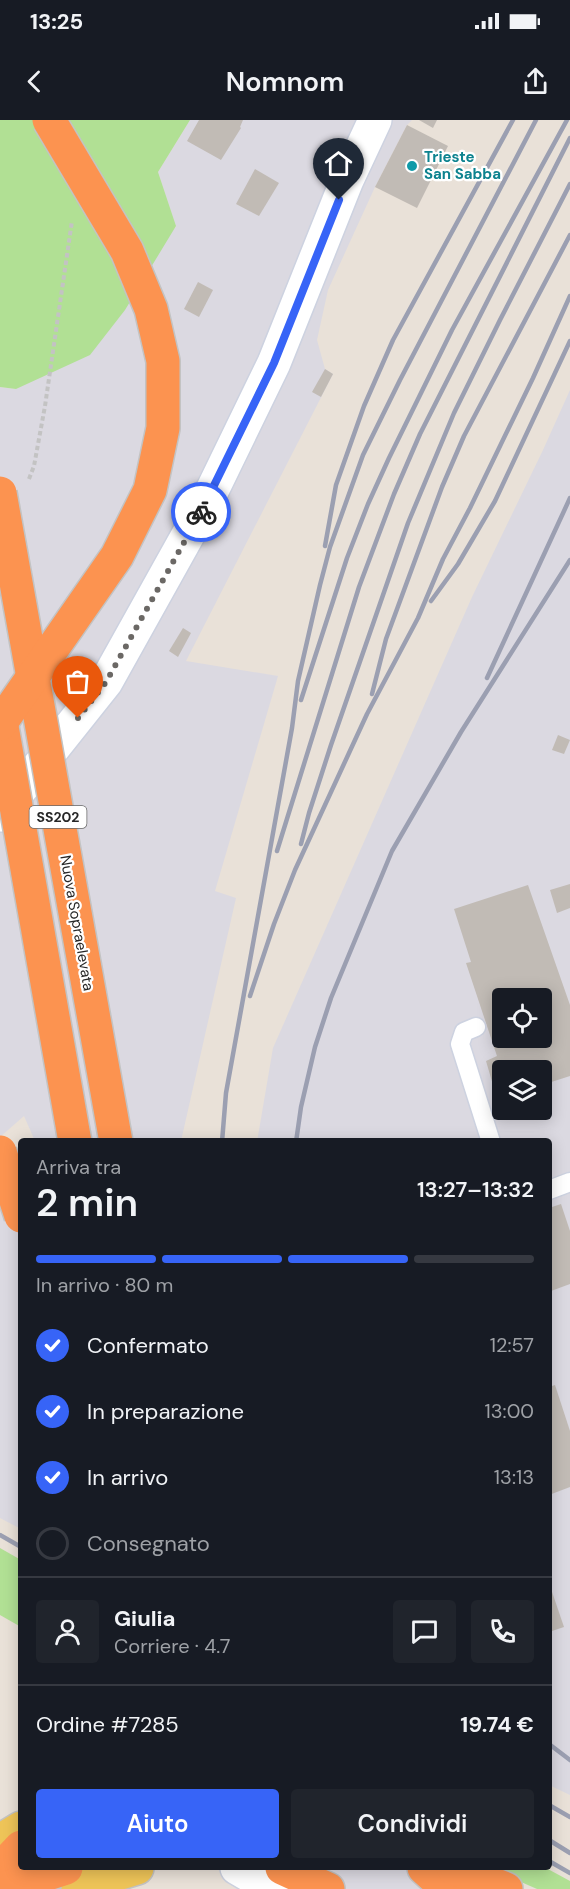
<!DOCTYPE html>
<html lang="it">
<head>
<meta charset="utf-8">
<style>
  body { margin:0; font-family:"DM Sans",sans-serif; background:#20242c; color:#f1f3f6; height:100vh; display:flex; flex-direction:column; font-size:22px; white-space:nowrap }
  * { box-sizing:border-box; margin:0 }
  p { font-size:20px; color:#9ea1a6 }
  .icon { flex:none; width:33px; height:33px; fill:none; stroke:currentColor; stroke-width:2; stroke-linecap:round; stroke-linejoin:round }
  .map { position:relative; flex:1; overflow:hidden }
  .sheet { position:absolute; left:18px; top:1018px; width:534px; height:732px; display:flex; flex-direction:column; background:#171b24; border-radius:6px; box-shadow:0 3px 15px #0003 }
  .sheet>* { flex:none }
  .tools { position:absolute; left:492px; top:868px; display:grid; gap:12px }
  .tools a { display:grid; place-items:center; width:60px; height:60px; border-radius:6px; background:#171b24; box-shadow:0 3px 15px #0003; font-size:30px }
  .pin { position:absolute; display:grid; place-items:center; width:51px; height:51px; color:#fff; margin:-62px -26px; border-radius:50% 50% 50% 0; rotate:-45deg; box-shadow:0 0 6px #0007 }
  .pin .icon { rotate:45deg }
  .courier { position:absolute; display:grid; place-items:center; width:60px; height:60px; margin:-30px; border:4px solid #3764f7; border-radius:50%; background:#fff; color:#222; box-shadow:0 2px 8px #0007 }
  .head em { font-style:normal; font-weight:600 }
  .head div { display:flex; flex-direction:column-reverse }
  .head { display:flex; align-items:center; justify-content:space-between; height:102px; padding:0 18px }
  h1 { font-size:39px; font-weight:600; line-height:45px }
  .bar { display:grid; grid-template-columns:repeat(4,1fr); gap:9px 6px; align-content:center; height:72px; padding:0 18px }
  .bar i { height:8px; border-radius:4px; background:#363941 }
  .bar .selected { background:#3764f7 }
  .bar p { grid-column:span 4 }
  .line { display:flex; align-items:center; gap:15px; padding:0 18px; border-top:2px solid #363941 }
  .line div { flex:1 }
  .round { display:grid; place-items:center; flex:none; width:63px; height:63px; border-radius:6px; background:#20242c }
  ol { padding:0 18px; list-style:none }
  li { display:flex; align-items:center; gap:18px; height:66px }
  li p { margin-inline-start:auto }
  li .icon { padding:6px; border-radius:50%; background:#3764f7; color:#fff; stroke-width:4 }
  li:last-child { color:#9ea1a6 }
  li i { width:33px; height:33px; border:3px solid #363941; border-radius:50% }
  .cta { display:flex; gap:12px; margin-top:auto; padding:12px 18px }
  .cta a { flex:1; height:69px; border-radius:6px; background:#3764f7; color:#fff; font-size:24px; font-weight:600; line-height:69px; text-align:center }
  .cta a+a { background:#20242c; color:#f1f3f6 }
  .status { display:flex; justify-content:space-between; align-items:center; height:42px; padding:0 30px; background:#171b24; direction:ltr }
  .status svg { height:16px; fill:currentColor }
  header { display:flex; justify-content:space-between; align-items:center; height:78px; padding:0 18px; background:#171b24; font-size:27px; font-weight:600 }
  .map>svg:first-child { display:block }
</style>
</head>
<body>
<div class="status"><b>13:25</b><svg viewBox="0 0 49 12"><path d="M0 12V9h3v3zM5 12V6h3v6zM10 12V3h3v9zM15 12V0h3v12zM26 1h20v11H26zM47 4h2v5h-2z"/></svg></div>
<header><svg class="icon" aria-label="back" viewBox="0 0 24 24"><path d="M15 5l-7 7 7 7"/></svg>Nomnom<svg class="icon" aria-label="share" viewBox="0 0 24 24"><path d="M12 15V3M7 8l5-5 5 5M5 13v7h14v-7"/></svg></header>
<div class="map">
<svg width="570" height="1769" viewBox="0 0 570 1769">
  <rect width="100%" height="100%" fill="#e9e1d8"/>
  <g fill="#dbd9e1" fill-rule="evenodd">
    <path d="M190,0h222l-5,5 -32,62 -47,103 -11,50 8,29 8,5 -147,287 92,15 -63,215 21,7 -55,243h-146l-11,-25 -24,21v-750l16,2 160,-162 -18,-55z"/>
    <path d="M570,270v1405l-21,-10v-643h-292l16,-94 199,-451 71,-147zM502,879h40v39h-40zM502,951h40v39h-40z"/>
    <path d="M21,1040v369l-21,-11v-342z"/>
    <path d="M280,1748h134l52,21h-169z"/>
  </g>
  <g fill="#b1e094">
    <path d="M0,0h190l-32,52 18,54 -51,84 -35,45 -74,34 -16,-2z"/>
    <path d="M0,1428l21,12v67l-21,-12z"/>
    <path d="M489,1748h57l24,13v8h-33z"/>
  </g>
  <g fill="#c1bbb5" fill-rule="evenodd">
    <path d="M199,0h44l-3,7 1,1 -20,32 -34,-19z"/>
    <path d="M419,0h18l-4,8z"/>
    <path d="M407,5l41,21 -31,62 -42,-21z"/>
    <path d="M255,49l24,14 -20,33 -23,-12z"/>
    <path d="M198,162l15,8 -14,27 -15,-8z"/>
    <path d="M325,249l8,5 -12,23 -9,-5z"/>
    <path d="M183,508l8,5 -13,24 -9,-6z"/>
    <path d="M558,615l12,5 -6,14 -12,-4z"/>
    <path d="M570,764v24l-13,5 -7,-23z"/>
    <path d="M528,765l42,120v71l-28,9v-14h-40v11l-9,3 -7,-24 11,-5 -31,-93 5,-1 -17,-53zM502,879h40v39h-40z"/>
    <path d="M561,1084l9,27v53l-19,7 -2,-6v-77z"/>
    <path d="M555,1265l15,46v56l-21,8v-108z"/>
    <path d="M549,1463l15,44 -15,5z"/>
  </g>
  <g fill="none" stroke-linecap="round" stroke-linejoin="round">
    <g stroke="#cdd2e0" stroke-width="21">
      <g id="lane">
        <path d="M476,907l-12,5 -4,12 31,98"/>
        <path d="M549,1070l21,-8"/>
      </g>
    </g>
    <g stroke="#cdd2e0" stroke-width="36">
      <g id="street">
        <path d="M0,695l106,-133 102,-183 66,-136 73,-183 28,-60"/>
        <path d="M237,1748l36,21"/>
      </g>
    </g>
    <g stroke="#c3c3c3" stroke-width="36">
      <g id="primary">
        <path d="M0,1721l21,-13"/>
        <path d="M78,1769l23,-10 36,-11"/>
      </g>
    </g>
    <g stroke="#c3c3c3" stroke-width="36">
      <g id="highway">
        <path d="M282,1748l46,21"/>
        <path d="M424,1748l23,21"/>
        <path d="M453,1748l53,21"/>
        <path d="M0,1749l21,-22"/>
        <path d="M2,1769l64,-21"/>
      </g>
    </g>
    <path stroke="#c3c3c3" stroke-width="4" stroke-dasharray="4.5 3" stroke-linecap="butt" d="M29,359l5,-13 11,-60 27,-185"/>
    <use href="#lane" stroke="#fff" stroke-width="18"/>
    <use href="#street" stroke="#fff" stroke-width="33"/>
    <use href="#primary" stroke="#eec458" stroke-width="33"/>
    <use href="#highway" stroke="#fc9350" stroke-width="33"/>
    <g stroke="#9b9fb1" stroke-width="4.5">
      <path d="M325,426l11,-61 28,-79 29,-66 120,-220"/>
      <path d="M431,481l27,-37 37,-63 75,-160"/>
      <path d="M487,558l83,-180"/>
      <path d="M372,574l14,-55 56,-152 22,-51 106,-201"/>
      <path d="M301,580l46,-142 21,-54 21,-46 63,-128 115,-210"/>
      <path d="M301,724l8,-31 22,-68 77,-222 46,-110 46,-93 70,-136"/>
      <path d="M277,731l82,-264 35,-93 26,-60 150,-296"/>
      <path d="M250,876l24,-72 21,-54 72,-156 51,-96 25,-59 27,-51 63,-130 37,-82"/>
      <path d="M222,1022l4,-49 66,-365 6,-47 22,-96 10,-38 33,-92 37,-75 136,-260"/>
      <path d="M296,1022l5,-35 14,-60 16,-49 61,-147 69,-119 109,-172"/>
      <path d="M0,1415l21,12"/>
      <path d="M549,1624l21,16"/>
      <path d="M549,1685l21,12"/>
      <path d="M549,1720l21,13"/>
      <path d="M549,1741l21,12"/>
    </g>
    <g stroke="#c3c3c3" stroke-width="36" stroke-linecap="butt">
      <g id="highway-bridge">
        <path d="M0,373l116,649"/>
        <path d="M0,595l75,427"/>
        <path d="M0,604l117,-168 33,-66 13,-62v-67l-12,-52 -24,-58 -78,-131"/>
        <path d="M0,1032l21,64"/>
      </g>
    </g>
    <use href="#highway-bridge" stroke="#fc9350" stroke-width="33"/>
  </g>
  <g fill="none" stroke-linecap="round" stroke-linejoin="round">
    <path stroke="#6b6865" stroke-width="6" stroke-dasharray="0 10.8" d="M78,598l28,-36 95,-170"/>
    <path stroke="#3764f7" stroke-width="8" d="M201,392l73,-149 65,-163"/>
  </g>
  <circle fill="#0f9aa8" stroke="#fff" stroke-width="2" cx="412" cy="46" r="6"/>
  <g text-anchor="middle" dominant-baseline="central" stroke-width="4.5" stroke-linejoin="round" paint-order="stroke">
    <rect fill="#fff" stroke="#686868" stroke-width="1.5" x="29.5" y="686" width="57" height="22" rx="4.5"/>
    <g font-size="14" font-weight="bold" fill="#272727">
      <text x="58" y="697">SS202</text>
    </g>
    <g font-size="15" font-weight="bold" fill="#0d838f" stroke="#fff" text-anchor="start">
      <text x="424" y="37">Trieste<tspan x="424" dy="17">San Sabba</tspan></text>
    </g>
    <g font-size="15" fill="#272727" stroke="#fff">
      <text transform="translate(77 803) rotate(80)">Nuova Sopraelevata</text>
    </g>
  </g>
</svg>
<div class="tools">
<a><svg class="icon" aria-label="locate" viewBox="0 0 24 24"><circle cx="12" cy="12" r="6"/><path d="M12 2v4M12 18v4M2 12h4M18 12h4"/></svg></a>
<a><svg class="icon" aria-label="layers" viewBox="0 0 24 24"><path d="M12 4l9 5-9 5-9-5zM3 14l9 5 9-5"/></svg></a>
</div>
<div class="pin" style="left:78px;top:598px;background:#ea580c"><svg class="icon" aria-label="bag" viewBox="0 0 24 24"><path d="M5 8h14l-1 12H6zM9 8a3 3 0 0 1 6 0"/></svg></div>
<div class="pin" style="left:339px;top:80px;background:#1f2937"><svg class="icon" aria-label="home" viewBox="0 0 24 24"><path d="M3 11l9-7 9 7M6 9v11h12V9"/></svg></div>
<div class="courier" style="left:201px;top:392px"><svg class="icon" aria-label="bike" viewBox="0 0 24 24"><circle cx="6" cy="16" r="4"/><circle cx="18" cy="16" r="4"/><path d="M6 16l4-8h5l3 8M10 8l3 8H6M13 5h3"/></svg></div>
<section class="sheet">
<div class="head"><div><h1>2 min</h1><p>Arriva tra</p></div><em>13:27–13:32</em></div>
<div class="bar"><i class="selected"></i><i class="selected"></i><i class="selected"></i><i></i><p>In arrivo · 80 m</p></div>
<ol>
<li><svg class="icon" aria-label="check" viewBox="0 0 24 24"><path d="M5 12l5 5 9-10"/></svg>Confermato<p>12:57</p></li>
<li><svg class="icon" aria-label="check" viewBox="0 0 24 24"><path d="M5 12l5 5 9-10"/></svg>In preparazione<p>13:00</p></li>
<li><svg class="icon" aria-label="check" viewBox="0 0 24 24"><path d="M5 12l5 5 9-10"/></svg>In arrivo<p>13:13</p></li>
<li><i></i>Consegnato</li>
</ol>
<div class="line" style="height:108px"><a class="round"><svg class="icon" aria-label="person" viewBox="0 0 24 24"><circle cx="12" cy="8" r="4"/><path d="M4 21q1-7 8-7t8 7"/></svg></a><div><b>Giulia</b><p>Corriere · 4.7</p></div><a class="round"><svg class="icon" aria-label="chat" viewBox="0 0 24 24"><path d="M4 5h16v11H9l-5 4z"/></svg></a><a class="round"><svg class="icon" aria-label="phone" viewBox="0 0 24 24"><path d="M5 4h4l2 5-3 2q2 4 5 5l2-3 5 2v4C11 20 4 13 5 4z"/></svg></a></div>
<div class="line" style="height:78px"><div>Ordine #7285</div><b>19.74 €</b></div>
<div class="cta"><a>Aiuto</a><a>Condividi</a></div>
</section>
</div>
</body>
</html>
